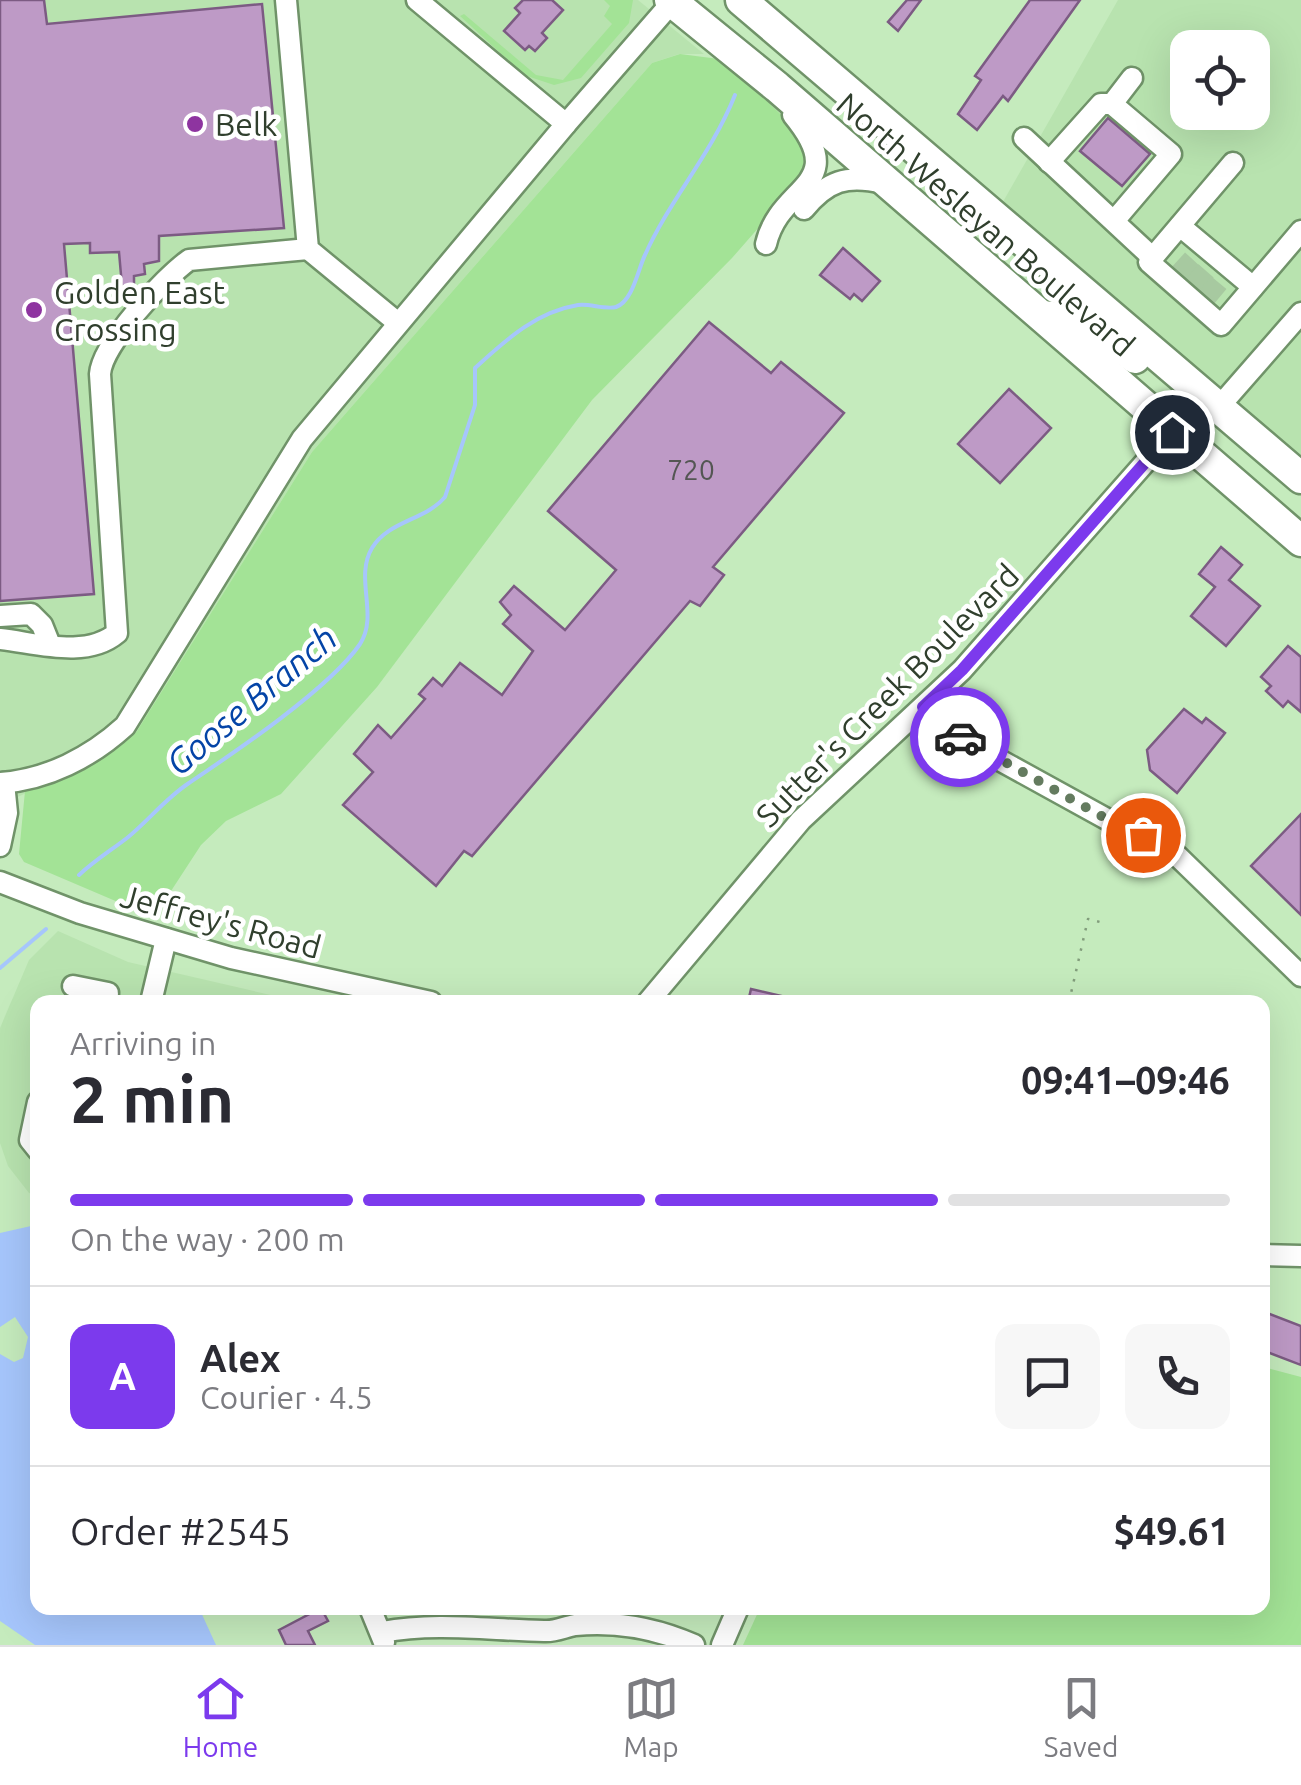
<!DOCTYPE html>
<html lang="en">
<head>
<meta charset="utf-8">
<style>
  body { margin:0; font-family:Ubuntu,sans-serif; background:#f7f7f7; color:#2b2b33; height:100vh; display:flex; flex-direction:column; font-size:38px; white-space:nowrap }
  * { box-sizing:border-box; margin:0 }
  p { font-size:32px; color:#7c7c81 }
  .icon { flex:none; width:55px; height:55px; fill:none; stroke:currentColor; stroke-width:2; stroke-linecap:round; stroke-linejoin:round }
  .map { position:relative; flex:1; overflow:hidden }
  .side { position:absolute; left:30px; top:995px; width:1240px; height:620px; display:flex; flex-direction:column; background:#fff; border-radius:20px; box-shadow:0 10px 40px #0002 }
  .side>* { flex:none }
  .buttons { position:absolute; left:1170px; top:30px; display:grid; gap:20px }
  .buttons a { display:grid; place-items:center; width:100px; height:100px; border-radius:20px; background:#fff; box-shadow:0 10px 40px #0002; font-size:50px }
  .pin { position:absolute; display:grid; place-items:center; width:85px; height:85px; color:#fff; margin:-42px; border:5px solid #fff; border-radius:50%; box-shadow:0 2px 10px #0007 }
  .courier { position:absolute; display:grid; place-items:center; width:100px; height:100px; margin:-50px; border:8px solid #7c3aed; border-radius:50%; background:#fff; color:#222; box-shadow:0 2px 12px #0007 }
  .overview em { font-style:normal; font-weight:700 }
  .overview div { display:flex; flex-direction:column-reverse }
  .overview { display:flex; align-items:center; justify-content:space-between; height:170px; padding:0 40px }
  h1 { font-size:65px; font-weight:700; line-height:75px }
  .bar { display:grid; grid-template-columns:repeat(4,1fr); gap:15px 10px; align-content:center; height:120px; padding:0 40px }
  .bar i { height:12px; border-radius:8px; background:#e1e1e2 }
  .bar .selected { background:#7c3aed }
  .bar p { grid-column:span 4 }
  .line { display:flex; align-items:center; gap:25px; padding:0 40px; border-top:2px solid #e1e1e2 }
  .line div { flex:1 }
  .round { display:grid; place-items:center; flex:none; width:105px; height:105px; border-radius:20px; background:#f7f7f7 }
  .tab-bar { display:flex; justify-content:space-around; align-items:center; height:140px; border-top:2px solid #e1e1e2; background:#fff; font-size:28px; color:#7c7c81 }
  .tab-bar a { display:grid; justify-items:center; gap:5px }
  .tab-bar .selected { color:#7c3aed }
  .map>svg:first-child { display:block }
</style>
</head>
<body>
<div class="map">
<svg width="1301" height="1645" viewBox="0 0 1301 1645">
  <rect width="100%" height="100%" fill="#c5ebbd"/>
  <g fill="#b8e3af" fill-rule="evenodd">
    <path d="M0,0h638l66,54h-25l-27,9 -340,389 -175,279 -38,29 -99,45z"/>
    <path d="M1118,0h183v477l-305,-263zM1188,48h64v64h-64z"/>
    <path d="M58,931l70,31 173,40h-263l-1,193 -8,-2 -21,-27 -8,-23v-115l29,-68z"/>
  </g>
  <g fill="#a3e396">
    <path d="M604,0h29l-4,23 -48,55 -27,7 -30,-10 -64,-59 4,-2 72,61 27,5 49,-56 -8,-8 6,-10z"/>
    <path d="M680,54l39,5 18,13 59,57 13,41 -77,88 -140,142 -215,287 -96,107 -55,27 -25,24 -43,66 -12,3 -122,-52 -5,-8 6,-63 74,-31 38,-29 175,-279 340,-389z"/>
    <path d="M1263,1367l38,10v268h-558l17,-37h502z"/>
  </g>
  <path fill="#a6c6fc" d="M31,1226l7,2v380h161l17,37h-181l-35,-24v-267l14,8 9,-4 5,-21 -13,-20 -15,10v-94z"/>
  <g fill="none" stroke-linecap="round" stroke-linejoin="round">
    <g stroke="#a6c6fc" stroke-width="4">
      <path d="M79,875c15,-14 31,-24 48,-37 21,-17 39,-40 62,-55 46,-31 141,-95 171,-139 19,-29 -6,-66 12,-96 16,-27 54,-28 73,-51l30,-92v-37c30,-27 60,-56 103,-63 11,-2 27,5 38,2 17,-6 22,-38 29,-52 25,-56 66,-100 90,-160"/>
      <path d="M0,968l46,-39"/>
    </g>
  </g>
  <g fill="#be9ac6" stroke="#7c5b83" stroke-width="2.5">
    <path d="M0,0h44l3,24 215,-20 22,224 -125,8v25l-15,3 1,10 -11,2v8l-12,2 -3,-34 -29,1v-10l-26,1 30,350 -94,7z"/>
    <path d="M523,0h29l11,10 -21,23 5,5 -12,13 -6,-5 -4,4 -21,-19 16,-18 -5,-5z"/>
    <path d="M907,0h14l-23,31 -10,-9z"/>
    <path d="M1030,0h50l-72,101 -5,-5 -26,34 -19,-16 23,-34 -6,-4z"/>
    <path d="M1108,118l42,36 -28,32 -42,-35z"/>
    <path d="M843,248l37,33 -18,20 -8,-7 -4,5 -30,-24z"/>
    <path d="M709,322l62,51 10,-11 63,51 -131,154 11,8 -24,31 -10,-5 -218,255 -8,-5 -28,35 -93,-81 30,-33 -19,-18 24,-29 13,13 34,-39 -6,-5 14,-16 9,8 18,-23 42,32 31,-44 -30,-27 8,-9 -11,-13 14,-16 51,44 51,-60 -68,-59z"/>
    <path d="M1009,389l42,39 -51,55 -42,-39z"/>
    <path d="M1221,547l21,18 -13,15 31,26 -34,40 -35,-30 24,-29 -16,-13z"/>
    <path d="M1288,646l13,11v55l-13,-11 -5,6 -17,-16 5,-5 -10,-9z"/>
    <path d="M1184,709l18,14 4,-5 19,15 -48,60 -27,-23 -3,-20z"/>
    <path d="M1301,814v101l-50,-49z"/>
    <path d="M751,989l39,9v4h-42z"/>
    <path d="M1262,1311l39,15v39l-39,-15z"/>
    <path d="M321,1608l7,13 -20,10 7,14h-29l-7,-15z"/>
  </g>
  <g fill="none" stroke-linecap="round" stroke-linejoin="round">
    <g stroke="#a7c9a0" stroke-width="20" stroke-dasharray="20 10" stroke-linecap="butt">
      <path d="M1179,274l20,-22"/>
      <path d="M1193,286l19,-22"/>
      <path d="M1206,298l19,-23"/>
    </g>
    <g stroke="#709369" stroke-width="25">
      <g id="minor">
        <path d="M286,0l22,249 90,74"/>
        <path d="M1112,104l20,-26"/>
        <path d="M566,124l108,-124"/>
        <path d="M1024,138l129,120"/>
        <path d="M1049,162l52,-58h11l59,50 -57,67"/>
        <path d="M1233,163l-84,99 72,63 80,-94"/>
        <path d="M804,209c23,-28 43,-35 79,-26"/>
        <path d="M1180,226l73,61"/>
        <path d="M766,244c14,-61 86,-57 27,-129"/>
        <path d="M1218,408l83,-95"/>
        <path d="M0,616l31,-2 11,11 8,20"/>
        <path d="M0,639c37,4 86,20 117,-6l-17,-259c2,-30 64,-96 89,-114l119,-11"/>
        <path d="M923,707l42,34 158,87 40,14 138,134"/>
        <path d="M0,783c47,-3 91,-26 125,-57l177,-287 264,-315 -149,-124"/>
        <path d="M0,846l7,-33 -3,-30"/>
        <path d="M0,882l80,31 151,45 200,44"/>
        <path d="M73,986l35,7 -1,9"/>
        <path d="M151,1002l15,-63"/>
        <path d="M648,1002l153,-182 161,-150 210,-238"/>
        <path d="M38,1102l-8,38 8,10"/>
        <path d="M1262,1255l39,1"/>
        <path d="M370,1608l14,34"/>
        <path d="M382,1632c55,-10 106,-2 162,-1 11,1 20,-4 31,-6 42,-4 81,3 119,20"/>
        <path d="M722,1645l16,-37"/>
      </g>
    </g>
    <g stroke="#709369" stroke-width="35">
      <g id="highway">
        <path d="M670,0l107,87 524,454"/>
        <path d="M741,0l560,478"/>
        <path d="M1042,316c38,2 64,19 93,42"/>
      </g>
    </g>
    <path stroke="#829d7c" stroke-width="2.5" stroke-dasharray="2.5 8" stroke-linecap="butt" d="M1069,1002l19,-83 12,3"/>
    <use href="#minor" stroke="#fff" stroke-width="20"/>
    <use href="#highway" stroke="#fff" stroke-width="30"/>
  </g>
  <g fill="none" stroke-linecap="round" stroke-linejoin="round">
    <path stroke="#647b5f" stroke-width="10" stroke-dasharray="0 18" d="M960,737l163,91 20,7"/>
    <path stroke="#7c3aed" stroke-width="12" d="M960,737l-37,-30 39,-37 210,-238"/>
  </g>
  <g fill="#8e34a0" stroke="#fff" stroke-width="4">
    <circle cx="195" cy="124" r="10"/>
    <circle cx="34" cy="310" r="10"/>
  </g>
  <g text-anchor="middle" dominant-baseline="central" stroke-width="9" stroke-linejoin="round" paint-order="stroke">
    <g font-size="28" fill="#545653">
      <text x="691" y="469">720</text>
    </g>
    <g font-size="32" fill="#303f2d" stroke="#fff" text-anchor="start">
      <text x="215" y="124">Belk</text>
      <text x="54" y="292">Golden East<tspan x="54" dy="37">Crossing</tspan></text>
    </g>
    <g font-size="32" fill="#303f2d" stroke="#fff">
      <text transform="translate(986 224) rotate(41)">North Wesleyan Boulevard</text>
      <text transform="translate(887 695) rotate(-45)">Sutter's Creek Boulevard</text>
      <text transform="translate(221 921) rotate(15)">Jeffrey's Road</text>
    </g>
    <g font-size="35" font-style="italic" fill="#0444a7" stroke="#fff">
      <text transform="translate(251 700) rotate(-40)">Goose Branch</text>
    </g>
  </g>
</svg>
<div class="buttons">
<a><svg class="icon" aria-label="locate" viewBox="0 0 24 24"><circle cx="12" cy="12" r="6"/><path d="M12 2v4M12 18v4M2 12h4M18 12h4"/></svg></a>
</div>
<div class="pin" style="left:1143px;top:835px;background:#ea580c"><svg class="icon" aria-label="bag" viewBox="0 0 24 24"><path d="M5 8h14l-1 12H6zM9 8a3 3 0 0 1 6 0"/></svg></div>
<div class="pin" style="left:1172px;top:432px;background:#1f2937"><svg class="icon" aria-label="home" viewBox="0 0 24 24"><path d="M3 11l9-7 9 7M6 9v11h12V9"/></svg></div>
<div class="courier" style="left:960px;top:737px"><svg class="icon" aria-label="car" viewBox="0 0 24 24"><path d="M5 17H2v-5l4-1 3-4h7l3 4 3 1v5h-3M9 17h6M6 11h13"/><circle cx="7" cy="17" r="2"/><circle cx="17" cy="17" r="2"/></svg></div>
<section class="side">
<div class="overview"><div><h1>2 min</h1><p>Arriving in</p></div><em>09:41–09:46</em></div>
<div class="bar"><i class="selected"></i><i class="selected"></i><i class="selected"></i><i></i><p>On the way · 200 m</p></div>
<div class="line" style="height:180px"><b class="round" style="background:#7c3aed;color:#fff">A</b><div><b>Alex</b><p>Courier · 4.5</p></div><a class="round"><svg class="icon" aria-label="chat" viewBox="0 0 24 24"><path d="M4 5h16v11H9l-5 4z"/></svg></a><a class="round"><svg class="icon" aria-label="phone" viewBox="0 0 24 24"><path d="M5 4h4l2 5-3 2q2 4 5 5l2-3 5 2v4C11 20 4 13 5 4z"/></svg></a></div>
<div class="line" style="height:130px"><div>Order #2545</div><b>$49.61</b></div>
</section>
</div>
<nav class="tab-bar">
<a class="selected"><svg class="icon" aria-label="home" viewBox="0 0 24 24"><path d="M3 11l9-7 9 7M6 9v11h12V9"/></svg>Home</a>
<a><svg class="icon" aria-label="map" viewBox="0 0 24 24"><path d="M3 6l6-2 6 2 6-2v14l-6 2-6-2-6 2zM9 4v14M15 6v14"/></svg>Map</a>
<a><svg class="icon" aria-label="saved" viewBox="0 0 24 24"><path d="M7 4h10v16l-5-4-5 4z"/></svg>Saved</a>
</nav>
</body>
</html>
